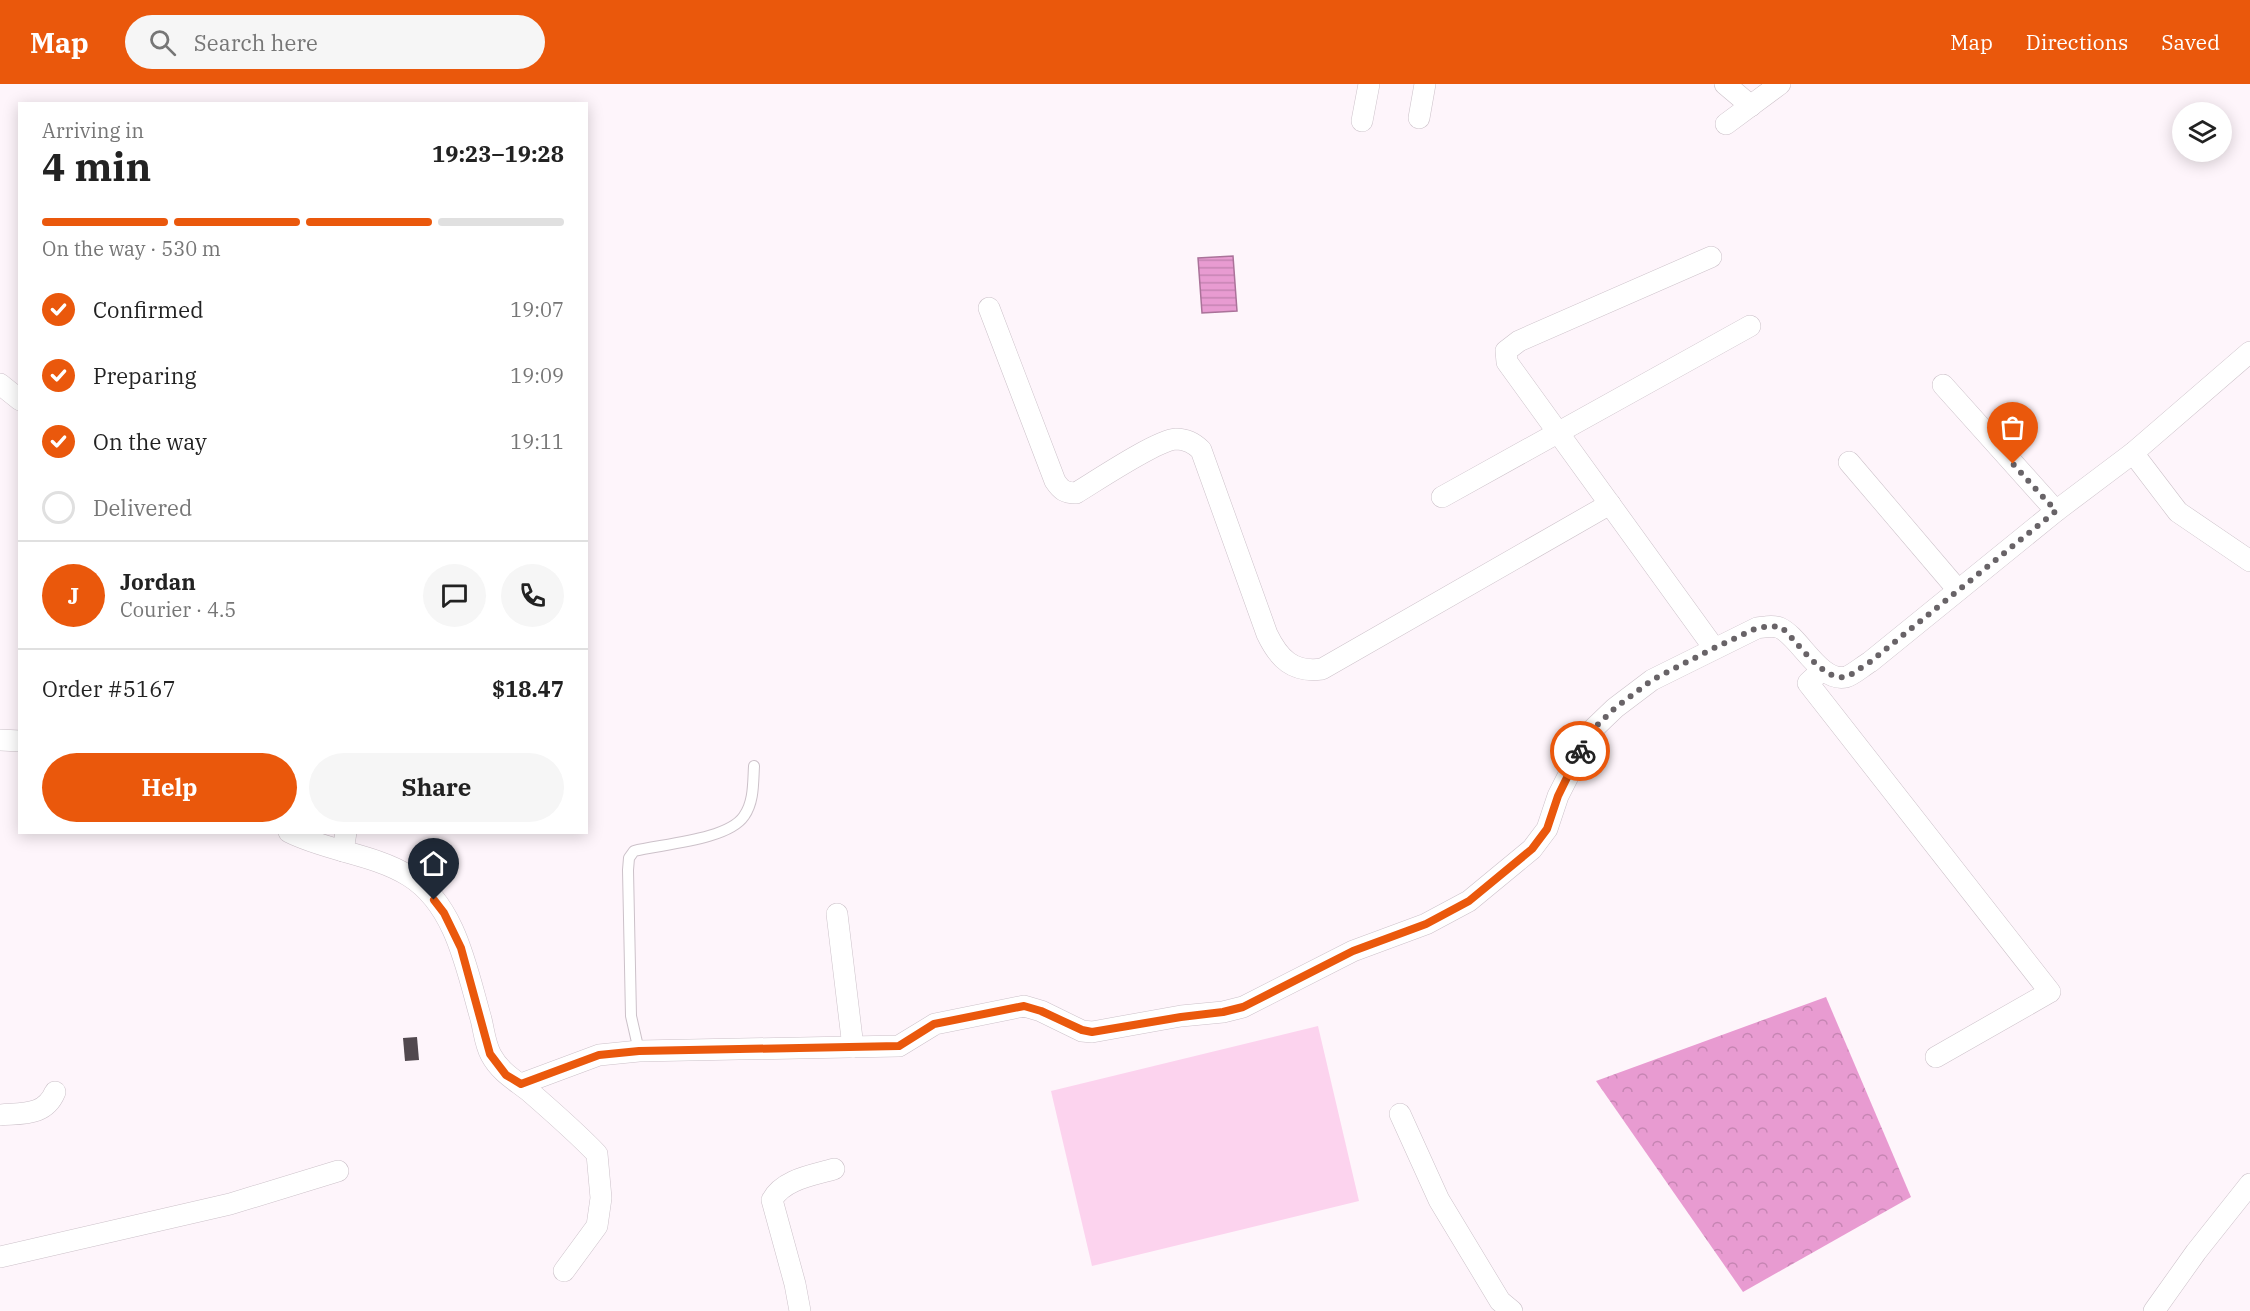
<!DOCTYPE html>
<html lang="en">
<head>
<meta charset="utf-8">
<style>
  body { margin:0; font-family:"IBM Plex Serif",serif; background:#f6f6f6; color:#222; height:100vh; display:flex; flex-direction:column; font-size:22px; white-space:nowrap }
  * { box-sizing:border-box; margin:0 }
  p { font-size:20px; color:#767676 }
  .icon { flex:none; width:33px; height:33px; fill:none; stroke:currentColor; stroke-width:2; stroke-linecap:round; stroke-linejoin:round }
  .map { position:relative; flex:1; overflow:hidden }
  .side { position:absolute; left:18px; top:18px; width:570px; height:732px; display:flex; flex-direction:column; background:#fff; border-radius:0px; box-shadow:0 3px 15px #0003 }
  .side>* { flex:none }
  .fabs { position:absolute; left:2172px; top:18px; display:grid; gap:12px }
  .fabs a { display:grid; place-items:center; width:60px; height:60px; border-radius:50%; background:#fff; box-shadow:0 3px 15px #0003; font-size:30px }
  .pin { position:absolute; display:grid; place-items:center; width:51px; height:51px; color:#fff; margin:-62px -26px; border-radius:50% 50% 50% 0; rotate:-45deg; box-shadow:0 0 6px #0007 }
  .pin .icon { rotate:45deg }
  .courier { position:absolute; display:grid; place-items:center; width:60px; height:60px; margin:-30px; border:4px solid #ea580c; border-radius:50%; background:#fff; color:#222; box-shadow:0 2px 8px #0007 }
  .headline em { font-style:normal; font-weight:700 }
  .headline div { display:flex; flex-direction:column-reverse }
  .headline { display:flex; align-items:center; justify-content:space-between; height:102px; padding:0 24px }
  h1 { font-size:39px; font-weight:700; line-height:45px }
  .bar { display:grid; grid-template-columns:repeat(4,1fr); gap:9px 6px; align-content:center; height:72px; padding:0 24px }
  .bar i { height:8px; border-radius:4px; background:#e0e0e0 }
  .bar .selected { background:#ea580c }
  .bar p { grid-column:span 4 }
  .line { display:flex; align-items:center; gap:15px; padding:0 24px; border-top:2px solid #e0e0e0 }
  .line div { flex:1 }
  .round { display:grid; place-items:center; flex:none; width:63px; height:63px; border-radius:32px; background:#f6f6f6 }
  ol { padding:0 24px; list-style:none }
  li { display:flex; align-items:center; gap:18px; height:66px }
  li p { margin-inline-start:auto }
  li .icon { padding:6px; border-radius:50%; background:#ea580c; color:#fff; stroke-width:4 }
  li:last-child { color:#767676 }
  li i { width:33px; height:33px; border:3px solid #e0e0e0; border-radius:50% }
  .primary-button { display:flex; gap:12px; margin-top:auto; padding:12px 24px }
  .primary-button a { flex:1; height:69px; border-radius:36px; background:#ea580c; color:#fff; font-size:24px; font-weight:700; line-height:69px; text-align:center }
  .primary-button a+a { background:#f6f6f6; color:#222 }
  header { display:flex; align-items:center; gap:36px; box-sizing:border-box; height:84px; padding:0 30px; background:#ea580c; color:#fff }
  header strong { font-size:28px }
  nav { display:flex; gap:33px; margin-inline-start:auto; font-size:21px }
  .search { width:420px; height:54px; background:#f6f6f6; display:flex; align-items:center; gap:15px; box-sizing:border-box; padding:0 21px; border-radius:33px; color:#767676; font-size:22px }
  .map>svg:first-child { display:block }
</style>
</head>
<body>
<header>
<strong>Map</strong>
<div class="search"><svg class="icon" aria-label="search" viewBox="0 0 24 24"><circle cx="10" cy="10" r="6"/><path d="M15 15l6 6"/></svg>Search here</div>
<nav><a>Map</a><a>Directions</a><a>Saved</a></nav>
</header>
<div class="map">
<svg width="2250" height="1227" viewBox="0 0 2250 1227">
  <defs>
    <pattern id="forest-crowns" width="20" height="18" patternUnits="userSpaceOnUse" patternTransform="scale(1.5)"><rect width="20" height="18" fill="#e89bd1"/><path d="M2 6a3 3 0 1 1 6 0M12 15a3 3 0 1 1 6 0" fill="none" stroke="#c685b3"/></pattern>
    <pattern id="water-rules" width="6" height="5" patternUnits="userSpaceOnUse" patternTransform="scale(1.5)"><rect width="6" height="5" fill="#e89bd1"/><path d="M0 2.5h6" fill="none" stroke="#c685b3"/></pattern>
  </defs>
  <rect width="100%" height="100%" fill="#fef5fb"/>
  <path fill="url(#forest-crowns)" d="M1826,913l85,200 -168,95 -147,-211z"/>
  <path fill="#fcd3ee" d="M1318,942l41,175 -267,65 -41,-175z"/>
  <path fill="url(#water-rules)" stroke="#aa7299" stroke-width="1.5" d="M1233,172l4,55 -35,2 -4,-55z"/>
  <path fill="#51484e" d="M417,953l2,23 -14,1 -2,-23z"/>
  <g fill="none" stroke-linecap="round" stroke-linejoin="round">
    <g stroke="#ccc1c9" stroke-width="12">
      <path id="service" d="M639,967l-8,-35 -3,-146 1,-12 5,-7c28,-7 94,-11 110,-35 10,-14 9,-33 10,-50"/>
    </g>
    <g stroke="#ccc1c9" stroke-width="22">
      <g id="minor">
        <path d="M1725,0l26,22"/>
        <path d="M1419,34l6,-34"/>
        <path d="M1362,37l7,-37"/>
        <path d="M1726,40l54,-40"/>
        <path d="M1711,173l-192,84 -13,10 1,11 207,286"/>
        <path d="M989,224l66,173c6,9 10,12 21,12 20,-12 81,-53 100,-54 11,0 18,4 25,11l66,184c12,25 26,39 55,35l288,-165"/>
        <path d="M0,300l20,16"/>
        <path d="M1943,301l113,126"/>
        <path d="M2133,369l45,59 72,49"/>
        <path d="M1849,378l109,128"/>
        <path d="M1442,413l308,-171"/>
        <path d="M1822,586l-14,13 242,309 -114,65"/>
        <path d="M0,656l20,1"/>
        <path d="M289,748c37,19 85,22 120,44 47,29 58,95 72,143 3,12 4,25 10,36 9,17 24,25 39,37 23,20 46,40 67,62l4,44 -4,28 -33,45"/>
        <path d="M343,767l3,-19"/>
        <path d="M837,830l16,133"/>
        <path d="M521,1000l78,-29 40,-4 260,-5 36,-22 89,-18 17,5 41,20 10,1 89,-16 42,-4 20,-5 110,-56 73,-27 43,-23 63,-52 15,-20 11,-33 33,-65 24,-23 37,-28 105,-52c8,-1 16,-3 23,0 20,9 40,55 66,49 7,-2 17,-11 24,-15l186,-151 77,-58 117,-101"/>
        <path d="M1400,1030l39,86 61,101 12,10"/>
        <path d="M0,1031c23,-2 45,1 55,-23"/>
        <path d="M0,1173l230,-53 108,-33"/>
        <path d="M800,1227l-5,-27 -23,-84c11,-21 42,-25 62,-31"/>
        <path d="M2154,1227l42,-59 54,-68"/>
      </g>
    </g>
    <use href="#service" stroke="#fff" stroke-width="10"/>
    <use href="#minor" stroke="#fff" stroke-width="21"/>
  </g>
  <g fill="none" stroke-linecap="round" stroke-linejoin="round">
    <path stroke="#686367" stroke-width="6" stroke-dasharray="0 10.8" d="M1580,667l11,-20 24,-23 37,-28 62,-32 43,-20 16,-2 9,2c15,13 41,53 63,49 8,-2 17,-11 25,-15l186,-151 -43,-47"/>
    <path stroke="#ea580c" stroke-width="8" d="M434,816l10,13 17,35 29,106 16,21 15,9 78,-29 40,-4 260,-5 35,-22 90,-18 17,5 41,19 10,2 89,-15 42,-5 20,-5 110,-56 73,-27 43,-23 63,-52 15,-20 11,-33 22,-45"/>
  </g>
</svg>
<div class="fabs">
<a><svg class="icon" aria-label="layers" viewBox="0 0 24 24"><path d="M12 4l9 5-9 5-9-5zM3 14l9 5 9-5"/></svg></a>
</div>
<div class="pin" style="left:2013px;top:380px;background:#ea580c"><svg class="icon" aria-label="bag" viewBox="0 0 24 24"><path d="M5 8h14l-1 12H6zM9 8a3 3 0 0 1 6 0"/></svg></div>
<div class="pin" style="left:434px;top:816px;background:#1f2937"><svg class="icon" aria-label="home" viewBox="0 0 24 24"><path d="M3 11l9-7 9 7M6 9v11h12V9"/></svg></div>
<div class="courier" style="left:1580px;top:667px"><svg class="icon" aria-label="bike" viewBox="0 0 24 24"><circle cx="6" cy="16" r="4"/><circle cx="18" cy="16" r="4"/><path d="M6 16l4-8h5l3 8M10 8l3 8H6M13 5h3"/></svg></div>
<section class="side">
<div class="headline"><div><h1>4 min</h1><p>Arriving in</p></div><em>19:23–19:28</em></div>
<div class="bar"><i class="selected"></i><i class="selected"></i><i class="selected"></i><i></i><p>On the way · 530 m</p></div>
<ol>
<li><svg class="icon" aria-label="check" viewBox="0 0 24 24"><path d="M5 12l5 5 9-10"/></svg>Confirmed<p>19:07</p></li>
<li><svg class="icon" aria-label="check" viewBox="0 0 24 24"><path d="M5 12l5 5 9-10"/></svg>Preparing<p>19:09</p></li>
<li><svg class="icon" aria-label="check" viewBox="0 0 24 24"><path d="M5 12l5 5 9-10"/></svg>On the way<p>19:11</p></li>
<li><i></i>Delivered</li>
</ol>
<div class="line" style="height:108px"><b class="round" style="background:#ea580c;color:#fff">J</b><div><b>Jordan</b><p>Courier · 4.5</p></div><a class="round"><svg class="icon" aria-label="chat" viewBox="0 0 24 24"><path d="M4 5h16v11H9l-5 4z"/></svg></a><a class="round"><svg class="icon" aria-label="phone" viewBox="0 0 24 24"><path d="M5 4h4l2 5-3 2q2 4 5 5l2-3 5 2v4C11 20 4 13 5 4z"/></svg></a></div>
<div class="line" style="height:78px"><div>Order #5167</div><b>$18.47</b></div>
<div class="primary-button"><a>Help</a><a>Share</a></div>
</section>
</div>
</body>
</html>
